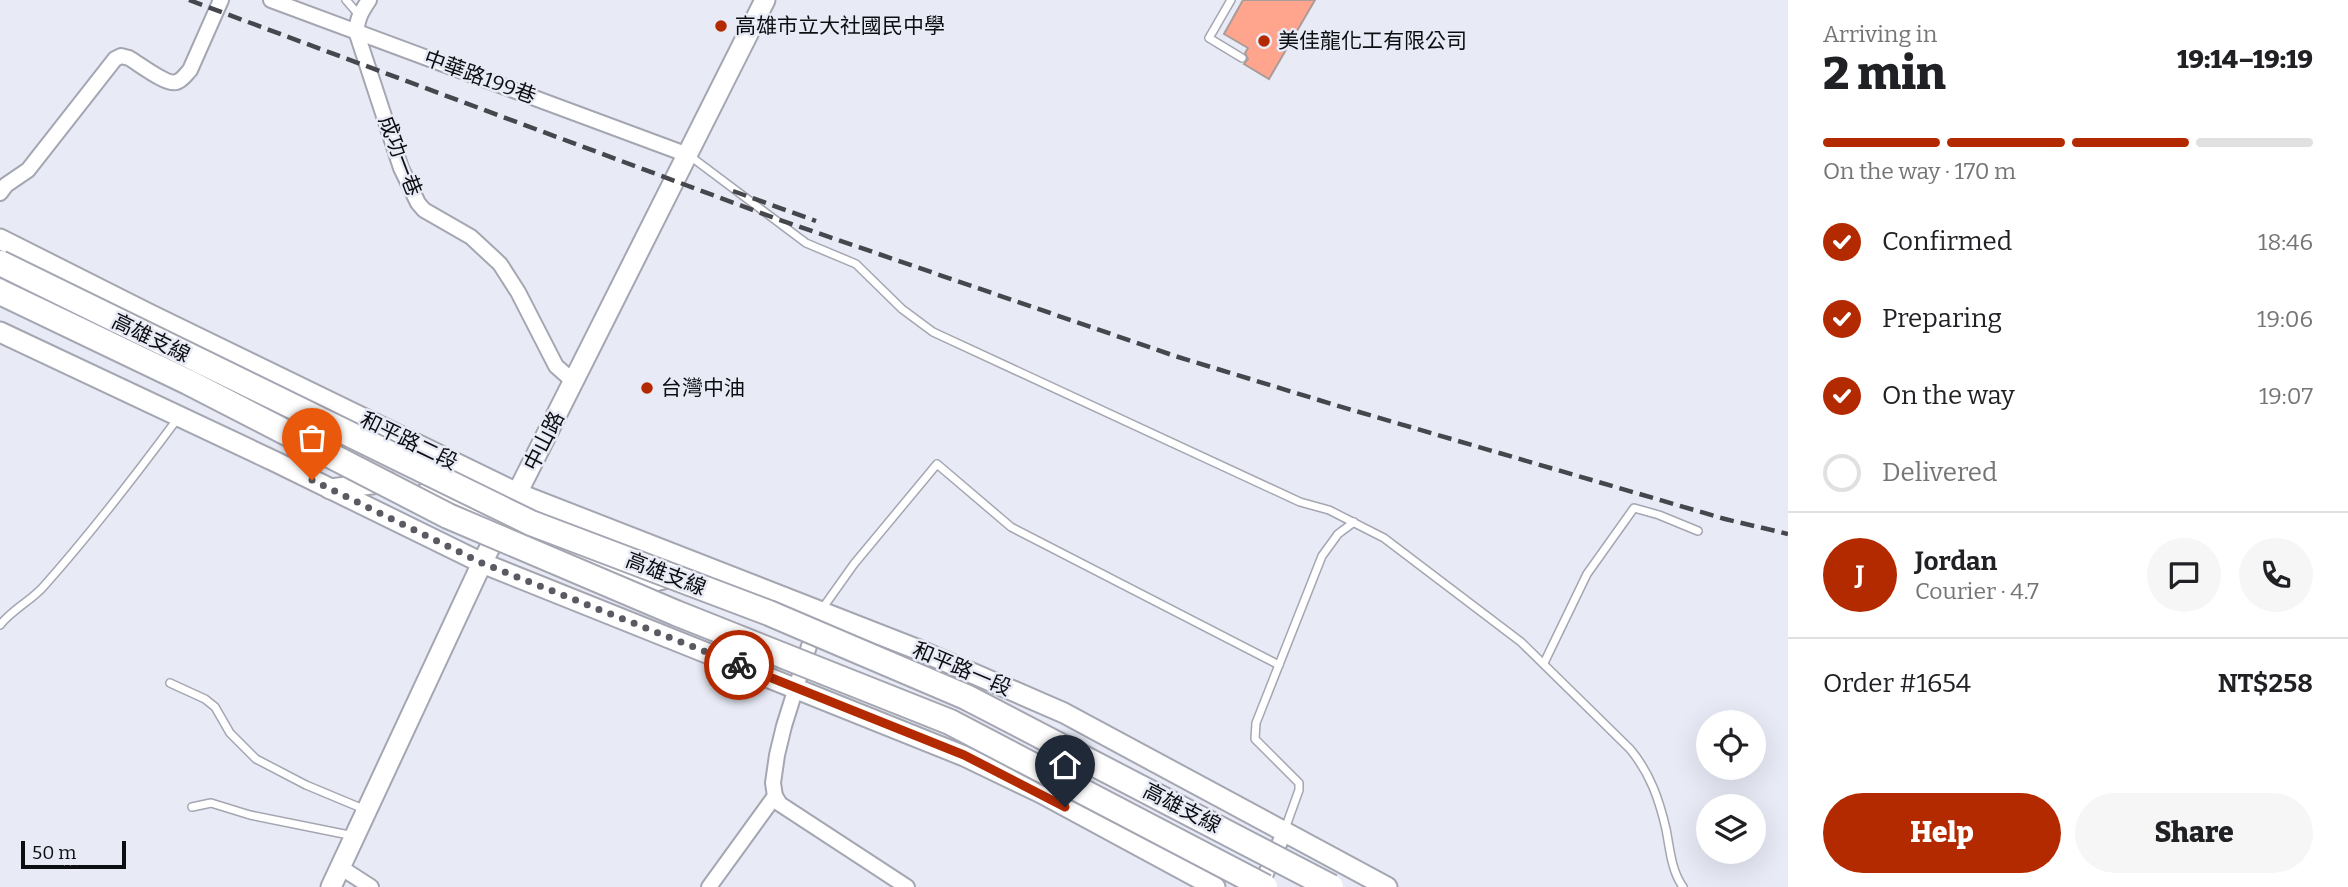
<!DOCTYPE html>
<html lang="en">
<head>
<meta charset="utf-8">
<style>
  body { margin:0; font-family:Bitter,"Noto Sans TC",serif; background:#f6f6f6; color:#202124; height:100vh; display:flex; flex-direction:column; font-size:26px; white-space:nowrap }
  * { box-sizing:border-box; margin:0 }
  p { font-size:23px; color:#757577 }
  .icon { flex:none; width:38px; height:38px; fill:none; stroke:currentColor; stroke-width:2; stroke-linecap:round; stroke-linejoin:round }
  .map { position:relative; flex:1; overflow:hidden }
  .details { display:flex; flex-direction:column; background:#fff; width:560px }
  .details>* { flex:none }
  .buttons { position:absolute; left:1696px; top:710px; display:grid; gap:14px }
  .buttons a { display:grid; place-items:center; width:70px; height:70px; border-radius:50%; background:#fff; box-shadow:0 7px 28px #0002; font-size:35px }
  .scale { position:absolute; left:21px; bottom:18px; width:105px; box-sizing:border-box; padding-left:7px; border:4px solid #0d0e12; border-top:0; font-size:19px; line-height:24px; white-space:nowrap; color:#0d0e12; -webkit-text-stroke:5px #e8ebf6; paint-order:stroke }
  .pin { position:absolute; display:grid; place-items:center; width:60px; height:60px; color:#fff; margin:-72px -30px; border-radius:50% 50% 50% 0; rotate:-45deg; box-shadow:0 0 7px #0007 }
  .pin .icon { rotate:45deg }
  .courier { position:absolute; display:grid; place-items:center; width:70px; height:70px; margin:-35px; border:5px solid #b42a00; border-radius:50%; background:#fff; color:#222; box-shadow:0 2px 9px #0007 }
  .overview em { font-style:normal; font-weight:800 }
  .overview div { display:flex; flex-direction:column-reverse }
  .overview { display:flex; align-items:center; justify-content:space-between; height:119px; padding:0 35px }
  h1 { font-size:46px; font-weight:800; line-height:52px }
  .bar { display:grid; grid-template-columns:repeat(4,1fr); gap:10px 7px; align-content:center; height:84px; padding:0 35px }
  .bar i { height:9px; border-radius:5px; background:#e0e0e0 }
  .bar .on { background:#b42a00 }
  .bar p { grid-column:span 4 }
  .line { display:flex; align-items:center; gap:18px; padding:0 35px; border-top:2px solid #e0e0e0 }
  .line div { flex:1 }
  .round { display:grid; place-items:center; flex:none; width:74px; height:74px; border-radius:37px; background:#f6f6f6 }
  ol { padding:0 35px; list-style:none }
  li { display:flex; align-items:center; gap:21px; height:77px }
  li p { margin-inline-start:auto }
  li .icon { padding:7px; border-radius:50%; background:#b42a00; color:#fff; stroke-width:4 }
  li:last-child { color:#757577 }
  li i { width:38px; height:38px; border:4px solid #e0e0e0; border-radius:50% }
  .primary-button { display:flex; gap:14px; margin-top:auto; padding:14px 35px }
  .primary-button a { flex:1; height:80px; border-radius:42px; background:#b42a00; color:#fff; font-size:28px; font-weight:800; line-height:80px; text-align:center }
  .primary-button a+a { background:#f6f6f6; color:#202124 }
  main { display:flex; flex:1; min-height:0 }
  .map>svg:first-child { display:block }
</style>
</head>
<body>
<main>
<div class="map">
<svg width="1788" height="887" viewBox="0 0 1788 887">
  <rect width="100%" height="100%" fill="#e8ebf6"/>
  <path fill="#ffa58e" stroke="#a99c99" stroke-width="2" d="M1243,0h72l-46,79 -25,-15 4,-5 -3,-6 3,-5 -24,-14z"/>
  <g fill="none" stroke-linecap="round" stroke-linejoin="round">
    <g stroke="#a4a6b1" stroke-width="10">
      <g id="lane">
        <path d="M346,0l13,15"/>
        <path d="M1231,0l-22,38 33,20"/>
        <path d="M690,156l116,87 50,21 46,45 31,23 367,170 29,8 55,28 137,104 109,107c20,24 29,50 36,80 4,20 5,41 17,58"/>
        <path d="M822,609l32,-45 83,-100 74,63 268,138"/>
        <path d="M0,625c14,-17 31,-24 44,-39 48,-54 91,-110 134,-168"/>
        <path d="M1544,663l43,-89 47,-66 25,7 39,16"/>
        <path d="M170,683l35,16 10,8 15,26 26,26 50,26 60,25"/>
        <path d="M192,807l19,-4 39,12 104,21"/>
        <path d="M1285,829l14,-39v-7l-44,-44 1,-16 66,-167 16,-22 16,-12"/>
      </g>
    </g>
    <g stroke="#a4a6b1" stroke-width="18">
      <g id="street">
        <path d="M271,0l417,155"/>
        <path d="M369,0c-8,12 -13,20 -12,34l44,134 17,35 6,7 47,27 29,27 18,28 38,74 18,16"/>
        <path d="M0,193l6,-8 22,-15 87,-111 6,-3 8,2c9,5 37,27 47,24 6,-1 10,-8 14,-12l31,-70"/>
        <path d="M815,627l-31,99 -7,29 -4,28 2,13 5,8 127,83"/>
        <path d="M340,867l31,20"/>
        <path d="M709,887l66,-91"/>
        <path d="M1260,887l24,-54"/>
      </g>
    </g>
    <g stroke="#a4a6b1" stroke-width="23">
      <g id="secondary">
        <path d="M0,239l149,75 368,179 402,157 145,63 323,174"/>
        <path d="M0,332l276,130 206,101 482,193 77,37 174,94"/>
        <path d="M330,489l58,-7"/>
        <path d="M426,493l221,90 28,-7"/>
        <path d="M331,887l151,-324 283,-563"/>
      </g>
    </g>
    <use href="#lane" stroke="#fff" stroke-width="7"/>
    <use href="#street" stroke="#fff" stroke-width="14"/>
    <use href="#secondary" stroke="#fff" stroke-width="19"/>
    <g stroke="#45474d" stroke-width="4.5" stroke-dasharray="14 7" stroke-linecap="butt">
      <path d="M189,0l588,219 398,137 160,49 390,114 63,15"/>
      <path d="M733,191l83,30"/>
    </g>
    <g stroke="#a4a6b1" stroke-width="28" stroke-linecap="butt">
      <g id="highway-bridge">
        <path d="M0,263l531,260 238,90 197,84 365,190"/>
        <path d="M0,292l188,90 260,134 228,97 274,109 315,165"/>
      </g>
    </g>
    <use href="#highway-bridge" stroke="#fff" stroke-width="24"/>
  </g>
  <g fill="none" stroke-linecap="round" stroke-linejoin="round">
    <path stroke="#5a5b62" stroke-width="7" stroke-dasharray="0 12.6" d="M312,480l170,83 257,102"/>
    <path stroke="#b42a00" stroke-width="9" d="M739,665l225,90 101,52"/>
  </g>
  <g fill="#b42a00" stroke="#e8ebf6" stroke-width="2.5">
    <circle cx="721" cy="26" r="7"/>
    <circle cx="1264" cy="41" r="7"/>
    <circle cx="647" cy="388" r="7"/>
  </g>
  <g text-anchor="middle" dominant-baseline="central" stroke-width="5" stroke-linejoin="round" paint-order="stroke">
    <g font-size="21" fill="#0d0e12" stroke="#e8ebf6" text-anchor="start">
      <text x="735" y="26">高雄市立大社國民中學</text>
      <text x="1278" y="41">美佳龍化工有限公司</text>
      <text x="661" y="388">台灣中油</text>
    </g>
    <g font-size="21" fill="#0d0e12" stroke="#e8ebf6">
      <text transform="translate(480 77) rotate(20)">中華路199巷</text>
      <text transform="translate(400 156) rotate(69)">成功一巷</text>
      <text transform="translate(151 338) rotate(26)">高雄支線</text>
      <text transform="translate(409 441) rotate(26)">和平路二段</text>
      <text transform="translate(544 441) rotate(-63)">中山路</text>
      <text transform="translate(666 574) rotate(21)">高雄支線</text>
      <text transform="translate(962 669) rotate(23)">和平路一段</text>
      <text transform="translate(1182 808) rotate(27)">高雄支線</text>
    </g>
  </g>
</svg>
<div class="buttons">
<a><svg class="icon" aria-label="locate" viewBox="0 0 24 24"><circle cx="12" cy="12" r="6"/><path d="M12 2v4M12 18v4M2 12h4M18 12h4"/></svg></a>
<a><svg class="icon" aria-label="layers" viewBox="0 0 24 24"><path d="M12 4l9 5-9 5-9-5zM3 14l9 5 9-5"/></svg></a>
</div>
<div class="scale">50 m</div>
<div class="pin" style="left:312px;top:480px;background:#ea580c"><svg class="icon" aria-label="bag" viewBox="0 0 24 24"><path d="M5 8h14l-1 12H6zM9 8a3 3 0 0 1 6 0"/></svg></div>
<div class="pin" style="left:1065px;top:807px;background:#1f2937"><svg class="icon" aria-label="home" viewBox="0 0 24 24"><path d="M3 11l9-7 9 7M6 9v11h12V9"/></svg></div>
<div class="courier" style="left:739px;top:665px"><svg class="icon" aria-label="bike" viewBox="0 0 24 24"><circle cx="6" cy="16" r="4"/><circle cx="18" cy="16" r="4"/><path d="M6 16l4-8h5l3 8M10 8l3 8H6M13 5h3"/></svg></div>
</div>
<section class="details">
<div class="overview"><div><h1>2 min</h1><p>Arriving in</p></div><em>19:14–19:19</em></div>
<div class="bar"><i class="on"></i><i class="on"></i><i class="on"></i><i></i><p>On the way · 170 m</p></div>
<ol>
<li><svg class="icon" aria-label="check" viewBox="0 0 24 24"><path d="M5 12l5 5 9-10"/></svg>Confirmed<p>18:46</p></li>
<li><svg class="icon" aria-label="check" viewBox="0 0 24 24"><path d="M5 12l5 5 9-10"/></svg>Preparing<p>19:06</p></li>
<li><svg class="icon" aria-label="check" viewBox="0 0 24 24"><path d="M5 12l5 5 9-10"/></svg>On the way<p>19:07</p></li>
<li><i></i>Delivered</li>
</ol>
<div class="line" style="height:126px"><b class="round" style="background:#b42a00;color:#fff">J</b><div><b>Jordan</b><p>Courier · 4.7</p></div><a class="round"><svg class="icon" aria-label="chat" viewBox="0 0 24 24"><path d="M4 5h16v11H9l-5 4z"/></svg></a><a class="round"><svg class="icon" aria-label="phone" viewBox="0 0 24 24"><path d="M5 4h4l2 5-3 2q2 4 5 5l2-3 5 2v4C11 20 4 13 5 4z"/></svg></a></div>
<div class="line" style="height:91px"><div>Order #1654</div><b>NT$258</b></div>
<div class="primary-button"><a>Help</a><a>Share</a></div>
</section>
</main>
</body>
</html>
